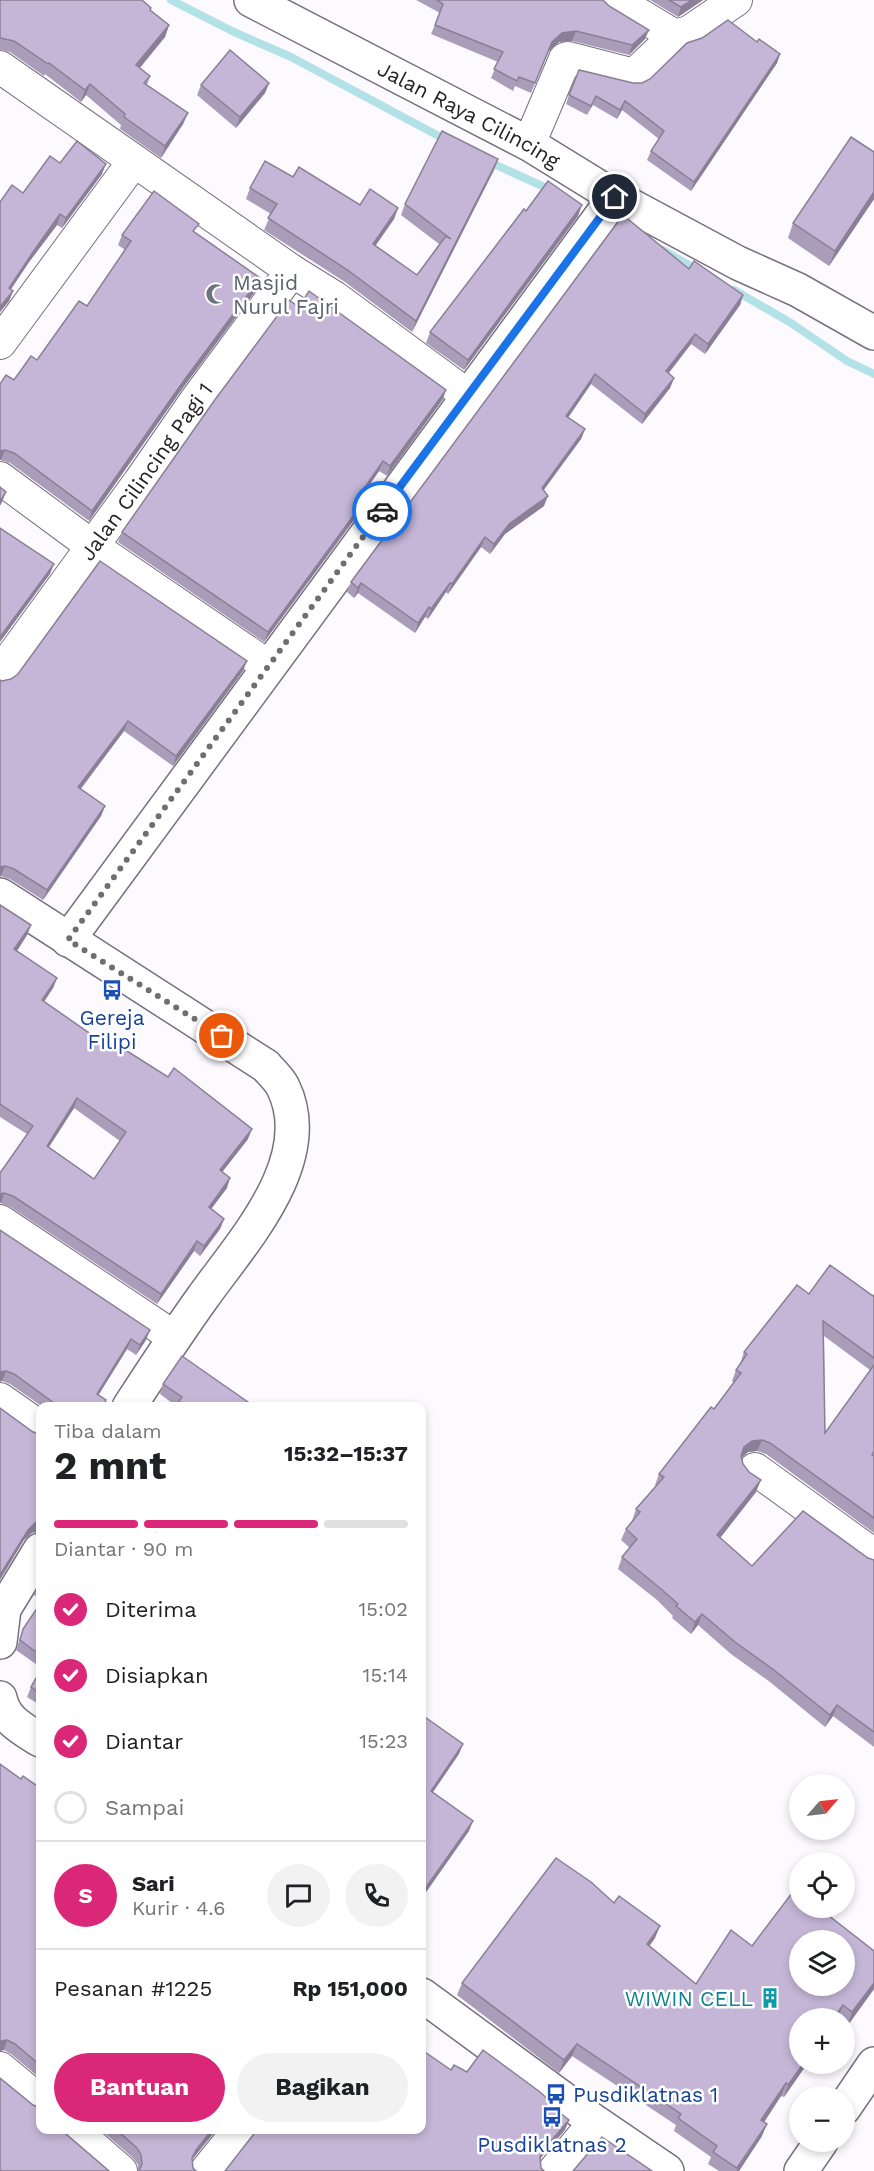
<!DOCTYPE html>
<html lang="id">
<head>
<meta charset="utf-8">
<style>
  body { margin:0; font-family:"Work Sans",sans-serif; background:#f2f2f2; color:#202124; height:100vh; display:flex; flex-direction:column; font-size:22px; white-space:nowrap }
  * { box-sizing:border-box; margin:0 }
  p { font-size:20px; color:#757577 }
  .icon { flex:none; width:33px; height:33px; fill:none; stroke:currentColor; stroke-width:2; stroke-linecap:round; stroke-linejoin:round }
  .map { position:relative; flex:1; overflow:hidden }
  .panel { position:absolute; left:36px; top:1402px; width:390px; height:732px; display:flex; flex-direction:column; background:#fff; border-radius:12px; box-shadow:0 3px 9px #0003 }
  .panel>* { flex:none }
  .needle { width:39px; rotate:62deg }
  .controls { position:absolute; left:789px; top:1774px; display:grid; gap:12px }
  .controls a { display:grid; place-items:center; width:66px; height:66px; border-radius:50%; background:#fff; box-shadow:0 3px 9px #0003; font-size:30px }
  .pin { position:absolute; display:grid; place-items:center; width:51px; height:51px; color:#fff; margin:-26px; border:3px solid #fff; border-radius:50%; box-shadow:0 2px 6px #0007 }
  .courier { position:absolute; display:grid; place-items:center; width:60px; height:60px; margin:-30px; border:4px solid #1a73e8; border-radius:50%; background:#fff; color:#222; box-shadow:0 2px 8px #0007 }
  .headline em { font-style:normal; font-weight:700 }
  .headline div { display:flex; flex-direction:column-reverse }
  .headline { display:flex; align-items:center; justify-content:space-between; height:102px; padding:0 18px }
  h1 { font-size:39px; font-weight:700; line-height:45px }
  .bar { display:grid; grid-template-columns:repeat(4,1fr); gap:9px 6px; align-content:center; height:72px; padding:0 18px }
  .bar i { height:8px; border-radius:4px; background:#e0e0e0 }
  .bar .current { background:#db2777 }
  .bar p { grid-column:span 4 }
  .line { display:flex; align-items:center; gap:15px; padding:0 18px; border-top:2px solid #e0e0e0 }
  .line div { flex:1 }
  .round { display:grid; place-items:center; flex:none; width:63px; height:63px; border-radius:32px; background:#f2f2f2 }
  ol { padding:0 18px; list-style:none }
  li { display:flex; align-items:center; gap:18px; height:66px }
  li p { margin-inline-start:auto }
  li .icon { padding:6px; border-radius:50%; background:#db2777; color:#fff; stroke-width:4 }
  li:last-child { color:#757577 }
  li i { width:33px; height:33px; border:3px solid #e0e0e0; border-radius:50% }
  .button { display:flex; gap:12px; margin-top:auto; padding:12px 18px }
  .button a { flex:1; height:69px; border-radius:36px; background:#db2777; color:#fff; font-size:24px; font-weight:700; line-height:69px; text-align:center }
  .button a+a { background:#f2f2f2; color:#202124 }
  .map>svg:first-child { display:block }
</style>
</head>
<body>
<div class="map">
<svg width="874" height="2171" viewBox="0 0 874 2171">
  <rect width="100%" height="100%" fill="#fcfaff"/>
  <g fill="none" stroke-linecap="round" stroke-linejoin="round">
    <g stroke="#b2e1e8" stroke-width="8">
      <path d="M171,0l63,32 57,25 157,84"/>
      <path d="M487,161l64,29"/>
      <path d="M663,250l36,21"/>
      <path d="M734,290l57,33 56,38 27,13"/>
    </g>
    <g stroke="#76717c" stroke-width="34">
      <g id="street">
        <path d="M615,0l60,36"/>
        <path d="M0,67l292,204 42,26 133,98"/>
        <path d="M529,144l36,-85 3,-1 66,17 41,-39 14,-4 47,-32"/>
        <path d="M0,343l134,-182"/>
        <path d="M0,478l92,68 176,120"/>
        <path id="s1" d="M0,673l140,-192 56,-81 96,-129"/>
        <path d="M0,1221l174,116"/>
        <path d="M0,1399l40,28"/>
        <path d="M755,1469l119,86"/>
        <path d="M0,2068l40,33"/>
        <path d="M74,2130l47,41"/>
        <path d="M206,2171l33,-41"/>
        <path d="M554,2171l41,-49"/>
      </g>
    </g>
    <g stroke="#76717c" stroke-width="36">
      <g id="secondary">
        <path id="s2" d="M251,0l278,144 86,53 123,66 60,27 76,43"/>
        <path d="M0,895l266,171c5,6 13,13 17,21 36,73 -41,155 -80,210 -26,36 -50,73 -74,110"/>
        <path d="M68,940l547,-743"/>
        <path d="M0,1642l4,-33 36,-59"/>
        <path d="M0,1698c4,22 23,31 40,42"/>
        <path d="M422,1995l173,127 72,49"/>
        <path d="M844,2108l30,-44"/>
        <path d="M801,2171l20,-29"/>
      </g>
    </g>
    <use href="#street" stroke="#fff" stroke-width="32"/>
    <use href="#secondary" stroke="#fff" stroke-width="33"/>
  </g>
  <g fill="#a99db9" fill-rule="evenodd">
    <path d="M0,0l151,8v3l18,14 -4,12 -25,31 10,8 -3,9 41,28 -5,11 -22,34 -41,-29 1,-4 -35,-30 -5,7 -36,-28 -1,2 -34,-24 -10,-2z"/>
    <path d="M416,0h187l42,39 -16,16 -57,-14 -13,1 -11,10 -17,41 -16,-7 -2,5 -22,-13 7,-16 -67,-28 9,-21z"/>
    <path d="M650,0h53l-25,17z"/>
    <path d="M702,38l55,4 23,12 -3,9 -86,128 -44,-31 4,-9 8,-12 -37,-29 -5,9 -24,-14 -6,10 -21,-11 3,-9 64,-12h9l8,-4z"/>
    <path d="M269,83l-4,10 -29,35 -39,-33 4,-10z"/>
    <path d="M874,152v47l-45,67 -41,-28 5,-15z"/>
    <path d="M60,163l42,11 -40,54 -5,-3 -28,37 -18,27 2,2 -4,10 -9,11v-110l23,-9z"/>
    <path d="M494,170l-82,162 -67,-50 -81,-52 7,-16 -25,-15 4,-11 43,-11 67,28 38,3 -4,11 -19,27 42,29 22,-31 -38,-29 4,-11z"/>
    <path d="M578,216l-114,154 -38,-27 4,-11z"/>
    <path d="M195,233l62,56 -75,100 -93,132 -79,-58 -10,-3v-76l14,-4 23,-20 50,-54 38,-56 -7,-5 4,-10z"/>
    <path d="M689,269l54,26 -3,10 -35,49 -14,-10 -22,29 5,5 -4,10 -28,36 -51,-40 -23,34 17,11 -4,10 -38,51 1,16 -39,28 -15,20 -9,-7 -33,47 -2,-2 -18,27 -3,-2 -10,16 -57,-40 -4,5 -7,-6 4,-10z"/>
    <path d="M443,399l-56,77 -8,-5 -21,30 4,3 -3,9 -95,129 -146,-100 4,-10z"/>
    <path d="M243,671l-70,95 -49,-35 -43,58 24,17 -4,10 -58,84 -33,-21 -9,-3 1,-195z"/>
    <path d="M0,905l31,20 -4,10 -10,16 40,27 -4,10 -9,14 204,137 -26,33 5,16 -16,21 13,10 -4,10 -20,27 -6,-5 -37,53 -148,-98 -9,-3v-30l27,-39 -27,-17zM74,1108l46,33 -26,38 -45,-32z"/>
    <path d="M0,1230l146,110 -10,15 -9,-6 -29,46 8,5 -2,7h-61l-33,-23 -8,-3z"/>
    <path d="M809,1294l64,2 1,-1v238l-108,-79 -9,-3 -9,1 -6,6 1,6 13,28 -36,46 32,28 116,-8 6,2v187l-41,-31 -8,11 -55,-45 -39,-28 -33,-29 -7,9 -19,-16 1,-2 -16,-16 -39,-31 4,-12 8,-9 -9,-8 5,-11 6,-8 4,-12 20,-23 -1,-1 4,-11 55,-65 20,-26 -2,-2 4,-11 4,-6 4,-12zM824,1336l46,34 -45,63z"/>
    <path d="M163,1384l92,23 -79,-1 -16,-12z"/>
    <path d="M40,1581v17l-6,-3z"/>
    <path d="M40,1604v63l-24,-17 7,-21z"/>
    <path d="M40,1671v34l-13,-8 4,-10z"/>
    <path d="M0,1764l21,15 19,9v290l-29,-24 -7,-4 -4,1z"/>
    <path d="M614,1903l41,35 -6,8 47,38 56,-38 122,5v38l-26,36 -4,-3v-3h-4l-2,-1 -38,46h7l-23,33 -3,-1 -17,26 -2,14 -23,35h-20l-11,-7 3,-7 -37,-26 2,-6 -104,-69 -13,17 -102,-78 5,-12z"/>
    <path d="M101,2130h115l-24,29 -54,12v-6l-5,-7z"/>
  </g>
  <g fill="#8a7f96">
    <path d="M692,0h11l-25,17 3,-10z"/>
    <path d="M169,25l-4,12 -33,40 4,-12z"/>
    <path d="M649,30l-4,9 -16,16 3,-10z"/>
    <path d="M576,31l-4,10 -13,1 -11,10 -17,41 21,-51 10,-9z"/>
    <path d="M780,54l-3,9 -86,128 3,-9z"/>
    <path d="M269,83l-4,10 -29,35 4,-11z"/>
    <path d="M90,84l-4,11 -5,7 4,-12z"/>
    <path d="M625,101l-3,9 -5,9 3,-9z"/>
    <path d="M188,113l-5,11 -22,34 4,-12z"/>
    <path d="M498,159l-4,11 -82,162 4,-11z"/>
    <path d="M106,164l-4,10 -40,54 4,-10z"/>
    <path d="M874,192v7l-45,67 6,-15z"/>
    <path d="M582,205l-4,11 -114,154 4,-10z"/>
    <path d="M398,208l-4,11 -25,36 4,-11z"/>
    <path d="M60,214l-3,11 -28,37 -24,36 4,-10 24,-36z"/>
    <path d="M260,278l-3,11 -75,100 -93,132 3,-10 93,-132z"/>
    <path d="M13,291l-4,10 -9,11v-5z"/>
    <path d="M743,295l-3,10 -35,49 3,-10z"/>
    <path d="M695,334l-4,10 -29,37 4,-10z"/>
    <path d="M595,374l-4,10 -29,42 4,-10z"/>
    <path d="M674,378l-4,10 -28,36 3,-10z"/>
    <path d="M446,390l-3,9 -56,77 3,-10z"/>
    <path d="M585,429l-4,10 -43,59 4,-10z"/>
    <path d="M5,450l-4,10h-1v-9z"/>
    <path d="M383,461l-4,10 -26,38 3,-9z"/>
    <path d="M6,492l-4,10 -2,4v-5z"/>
    <path d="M548,496l-4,10 -39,28 -15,20 4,-10 15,-20z"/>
    <path d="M362,504l-3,9 -95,129 4,-10z"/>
    <path d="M485,537l-4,10 -33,47 4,-10z"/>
    <path d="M54,564l-4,10 -50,68v-5z"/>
    <path d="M361,583l-3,10 -4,5 4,-10z"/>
    <path d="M450,583l-4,9 -18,27 3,-10z"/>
    <path d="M429,607l-4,10 -10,16 3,-10z"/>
    <path d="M247,661l-4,10 -70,95 3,-10z"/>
    <path d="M128,721l-4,10 -50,66 4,-10z"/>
    <path d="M105,806l-4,10 -58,84 4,-10z"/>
    <path d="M5,866l-4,10 -1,1v-10z"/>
    <path d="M31,925l-4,10 -16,25 3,-11z"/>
    <path d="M57,978l-4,10 -15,22 4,-10z"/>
    <path d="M77,1098l-3,10 -31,48 4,-10z"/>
    <path d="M252,1129l-4,10 -32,41 4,-10z"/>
    <path d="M230,1178l-3,10 -22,29 4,-10z"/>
    <path d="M4,1193l-3,10h-1v-9z"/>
    <path d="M224,1219l-4,10 -20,27 4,-10z"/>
    <path d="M197,1241l-3,10 -37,53 4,-10z"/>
    <path d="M150,1330l-4,10 -10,15 4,-10z"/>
    <path d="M131,1339l-4,10 -34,55 4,-10z"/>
    <path d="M6,1371l-4,10 -2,1v-10z"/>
    <path d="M762,1440l-5,11 -9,1 -8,7 4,-12 8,-6z"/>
    <path d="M761,1480l-5,12 -43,55 4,-12z"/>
    <path d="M40,1522v9l-8,2 -8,7 -24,40v-5l28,-45 7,-7z"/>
    <path d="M702,1614l-4,11 -7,9 4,-12z"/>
    <path d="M837,1705l-4,11 -8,11 5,-12z"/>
    <path d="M463,1744l-4,10 -32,47 4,-10z"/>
    <path d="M473,1821l-4,10 -47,67v-5z"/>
    <path d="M660,1926l-5,12 -13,18 5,-12z"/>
    <path d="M874,1983v6l-26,36 4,-13z"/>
    <path d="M843,2005l-5,13 -1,1h-4z"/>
    <path d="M7,2040l-3,10 -4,1v-10z"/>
    <path d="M577,2044l-5,12 -13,17 5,-13z"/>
    <path d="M803,2064h4l-23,33 4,-12z"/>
    <path d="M786,2083l-5,13 -24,37 4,-13z"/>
    <path d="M569,2120l-4,10 -25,29v-2l4,-8z"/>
    <path d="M767,2124l-5,12 -23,35h-3z"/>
    <path d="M212,2130h4l-24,30 4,-10z"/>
  </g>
  <g fill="#c5b6d7" stroke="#8a7f96" stroke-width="1.5" fill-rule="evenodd">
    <path d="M0,0h142l9,8 -1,2 19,15 -33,40 14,11 -6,7 44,30 -23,33 -41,-29 1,-3 -35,-30 -5,6 -36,-27 -1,1 -34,-23 -14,-3z"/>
    <path d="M437,0h166l6,6 40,24 -17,15 -56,-14 -14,2 -10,9 -17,41 -16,-6 -2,4 -23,-12 9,-17 -68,-27 8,-21z"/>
    <path d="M669,0h23l-11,7z"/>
    <path d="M728,20l29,22 2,-3 21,15 -86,128 -43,-31 13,-20 -39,-30 -5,9 -24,-14 -5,10 -22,-11 10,-25 54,13h9l8,-4 37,-36 15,-5z"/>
    <path d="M230,50l39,33 -29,34 -39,-32z"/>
    <path d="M442,131l56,28 -82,162 -67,-50 -81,-53 9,-14 -27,-16 15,-27 28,16 6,-10 61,38 10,-16 28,19 -25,36 44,31 29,-39 5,3 -46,-35z"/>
    <path d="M851,137l23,15v40l-39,59 -42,-28z"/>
    <path d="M77,141l29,23 -40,54 -6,-4 -27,38 -24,36 4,3 -13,16v-105l12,-17 11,8 27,-37 10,7z"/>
    <path d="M548,181l34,24 -114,155 -38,-28 94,-123 2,2z"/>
    <path d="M154,191l45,33 -6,7 67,47 -75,101 -93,132 -78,-58 -9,-3 -5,1v-67l6,-9 8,5 17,-24 6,4 42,-59 8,5 44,-65 -9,-6z"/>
    <path d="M623,215l66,54 5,-8 49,34 -35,49 -13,-10 -29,37 8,7 -29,36 -50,-40 -29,42 19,13 -43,59 6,8 -39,28 -15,20 -9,-7 -33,47 -2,-1 -19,26 -2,-2 -11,16 -57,-40 -3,5 -7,-6z"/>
    <path d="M309,291l137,99 -56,76 -7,-5 -27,39 6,4 -94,128 -146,-100 92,-131 75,-101 10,7z"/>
    <path d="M0,487l6,5 -6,9z"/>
    <path d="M0,528l54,36 -54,73z"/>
    <path d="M100,561l147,100 -71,95 -48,-35 -50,66 27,19 -58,84 -33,-21 -9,-3 -5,1v-187l2,1 9,-2 7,-5z"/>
    <path d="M0,905l31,20 -17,24 43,29 -15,22 70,49 4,-5 52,33 6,-9 78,61 -32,41 10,8 -21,29 15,12 -20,27 -7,-5 -36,53 -148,-98 -9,-3 -4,1v-21l33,-47 -33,-22zM77,1098l49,34 -32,47 -47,-33z"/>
    <path d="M0,1230l150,100 -10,15 -9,-6 -34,55 9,6 -4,7h-44l-4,-4 -40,-29 -8,-3 -6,1z"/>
    <path d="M830,1265l43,31 1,-1v63l-51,-37 2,112 49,-68v86l-2,4 2,1v62l-104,-75 -8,-3 -10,1 -8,6 -3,9 2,8 6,8 12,8 -44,55 35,31 51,-55 65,47 6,2v172l-37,-27 -7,10 -56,-45 -39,-28 -33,-28 -7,8 -19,-16 2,-2 -17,-15 -39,-32 15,-18 -11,-10 14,-17 -4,-3 28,-32 -5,-3 52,-67 3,2 27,-36 -5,-3 11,-16 -3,-2 53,-67 12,9z"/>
    <path d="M182,1356l73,51h-80l7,-10 -19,-13z"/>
    <path d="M0,1408l33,24 7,2v88l-5,1 -7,7 -28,45z"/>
    <path d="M40,1604v51l-20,-15 3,-11z"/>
    <path d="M40,1671v22l-9,-6z"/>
    <path d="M422,1715l41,29 -32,47 42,30 -51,72z"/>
    <path d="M0,1764l21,15 2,-3 17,12v277l-25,-21 -8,-4 -7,1z"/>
    <path d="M556,1858l35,24 23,21 5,-7 41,30 -13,18 49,40 35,-54 21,16 43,-57 5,4v15h19l55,43v32l-22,29 -9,-7 -10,14h-33v45h3l-15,21 -2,-2 -25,37 6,4 -30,44 -24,-16 4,-6 -39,-28 3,-4 -104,-70 -13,16 -102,-77zM800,1941h44v45h-44z"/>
    <path d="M422,2050l29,20 3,-5 13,7 16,-22 57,42 11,10 -2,2 20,16 -25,29 -4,8 1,11 3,3h-319l32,-41h165z"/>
    <path d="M0,2078l33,27 7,3v22h24l1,3 44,38h-109z"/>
    <path d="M117,2130h95l-16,20 -4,8 1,10 3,3h-57l3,-7 -1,-9 -4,-7z"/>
    <path d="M602,2137l50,34h-79z"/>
  </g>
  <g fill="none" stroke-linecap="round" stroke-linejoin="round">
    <path stroke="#716e73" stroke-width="6" stroke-dasharray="0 10.8" d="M222,1036l-154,-96 314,-429"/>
    <path stroke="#1a73e8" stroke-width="8" d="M382,511l233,-314"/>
  </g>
  <defs>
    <g id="mosque-bare" transform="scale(1.62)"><path d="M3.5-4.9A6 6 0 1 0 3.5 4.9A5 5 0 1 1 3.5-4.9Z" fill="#6b7280" stroke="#fff" stroke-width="2.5" paint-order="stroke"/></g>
    <g id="bus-bare" transform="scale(1.62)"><path d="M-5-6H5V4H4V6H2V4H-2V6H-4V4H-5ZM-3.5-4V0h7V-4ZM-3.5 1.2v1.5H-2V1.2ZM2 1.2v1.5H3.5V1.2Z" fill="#1a4fb4" stroke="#fff" stroke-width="2.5" paint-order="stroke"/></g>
    <g id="building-bare" transform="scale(1.62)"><path d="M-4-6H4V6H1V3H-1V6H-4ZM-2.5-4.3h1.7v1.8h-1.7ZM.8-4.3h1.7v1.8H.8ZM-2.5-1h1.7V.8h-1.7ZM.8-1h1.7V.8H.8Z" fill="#0f9aa8" stroke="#fff" stroke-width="2.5" paint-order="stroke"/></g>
  </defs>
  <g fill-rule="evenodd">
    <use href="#mosque-bare" x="216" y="294"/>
    <use href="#bus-bare" x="112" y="990"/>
    <use href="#building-bare" x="770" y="1998"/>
    <use href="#bus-bare" x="556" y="2094"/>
    <use href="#bus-bare" x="552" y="2117"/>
  </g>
  <g text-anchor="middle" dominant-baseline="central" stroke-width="5" stroke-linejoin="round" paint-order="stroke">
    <g font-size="21" fill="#262328" stroke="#fff">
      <text stroke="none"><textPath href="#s2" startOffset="246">Jalan Raya Cilincing</textPath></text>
      <text stroke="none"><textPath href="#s1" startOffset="249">Jalan Cilincing Pagi 1</textPath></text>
    </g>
    <g font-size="21" fill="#5b616d" stroke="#fff" text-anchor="start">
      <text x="233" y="282">Masjid<tspan x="233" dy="24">Nurul Fajri</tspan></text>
    </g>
    <g font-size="21" fill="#164399" stroke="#fff">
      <text x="112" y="1017">Gereja<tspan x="112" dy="24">Filipi</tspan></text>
      <text x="573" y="2094" text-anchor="start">Pusdiklatnas 1</text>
      <text x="552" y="2144">Pusdiklatnas 2</text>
    </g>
    <g font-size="21" fill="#0d838f" stroke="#fff" text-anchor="end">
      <text x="753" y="1998">WIWIN CELL</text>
    </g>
  </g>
</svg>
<div class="controls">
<a><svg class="needle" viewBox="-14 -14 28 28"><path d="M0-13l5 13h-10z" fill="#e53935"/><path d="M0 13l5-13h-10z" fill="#757577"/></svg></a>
<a><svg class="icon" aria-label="locate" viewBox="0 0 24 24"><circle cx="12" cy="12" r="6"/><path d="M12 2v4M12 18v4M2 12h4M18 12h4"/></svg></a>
<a><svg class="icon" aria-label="layers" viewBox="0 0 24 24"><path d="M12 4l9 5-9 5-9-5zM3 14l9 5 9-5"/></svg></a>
<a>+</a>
<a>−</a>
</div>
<div class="pin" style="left:222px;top:1036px;background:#ea580c"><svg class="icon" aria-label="bag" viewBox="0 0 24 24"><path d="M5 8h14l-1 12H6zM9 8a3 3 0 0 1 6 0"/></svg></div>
<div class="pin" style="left:615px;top:197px;background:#1f2937"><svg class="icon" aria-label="home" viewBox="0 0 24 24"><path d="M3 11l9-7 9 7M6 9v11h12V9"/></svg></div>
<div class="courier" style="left:382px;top:511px"><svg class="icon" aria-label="car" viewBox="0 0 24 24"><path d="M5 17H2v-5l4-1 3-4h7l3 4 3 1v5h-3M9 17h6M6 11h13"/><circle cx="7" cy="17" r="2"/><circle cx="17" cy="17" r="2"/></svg></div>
<section class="panel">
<div class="headline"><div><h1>2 mnt</h1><p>Tiba dalam</p></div><em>15:32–15:37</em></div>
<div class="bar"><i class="current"></i><i class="current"></i><i class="current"></i><i></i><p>Diantar · 90 m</p></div>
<ol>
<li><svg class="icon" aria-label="check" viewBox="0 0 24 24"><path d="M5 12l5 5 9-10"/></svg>Diterima<p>15:02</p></li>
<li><svg class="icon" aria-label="check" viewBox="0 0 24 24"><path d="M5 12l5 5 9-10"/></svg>Disiapkan<p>15:14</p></li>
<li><svg class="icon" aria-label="check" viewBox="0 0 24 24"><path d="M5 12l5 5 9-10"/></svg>Diantar<p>15:23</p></li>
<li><i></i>Sampai</li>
</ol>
<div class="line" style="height:108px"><b class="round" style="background:#db2777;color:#fff">S</b><div><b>Sari</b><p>Kurir · 4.6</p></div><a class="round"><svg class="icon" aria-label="chat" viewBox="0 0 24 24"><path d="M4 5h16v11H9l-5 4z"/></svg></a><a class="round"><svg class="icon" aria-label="phone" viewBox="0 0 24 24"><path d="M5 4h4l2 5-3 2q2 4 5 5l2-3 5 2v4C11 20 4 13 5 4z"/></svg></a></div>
<div class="line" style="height:78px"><div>Pesanan #1225</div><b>Rp 151,000</b></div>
<div class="button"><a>Bantuan</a><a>Bagikan</a></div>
</section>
</div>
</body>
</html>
